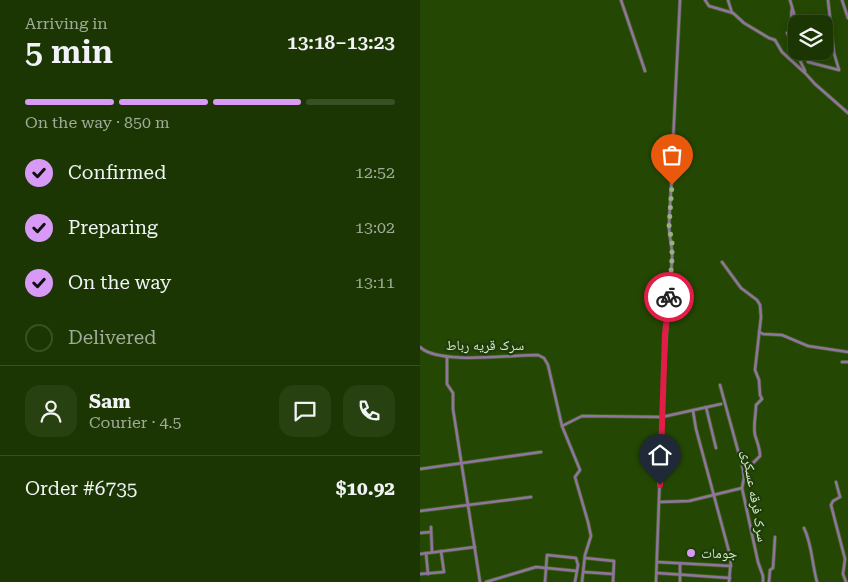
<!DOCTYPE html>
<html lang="en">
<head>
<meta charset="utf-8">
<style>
  body { margin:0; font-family:"Roboto Serif","Noto Naskh Arabic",serif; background:#284111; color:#f1f3f6; height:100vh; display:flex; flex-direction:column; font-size:19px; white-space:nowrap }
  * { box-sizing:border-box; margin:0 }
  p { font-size:16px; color:#a0ab99 }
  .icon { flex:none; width:28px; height:28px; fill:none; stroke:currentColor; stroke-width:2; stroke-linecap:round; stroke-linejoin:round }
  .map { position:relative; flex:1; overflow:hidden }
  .panel { display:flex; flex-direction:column; background:#1b3602; width:420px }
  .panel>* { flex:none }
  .tools { position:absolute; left:368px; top:15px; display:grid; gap:10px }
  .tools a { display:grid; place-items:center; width:45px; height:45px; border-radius:10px; background:#1b3602; box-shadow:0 2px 12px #0003,0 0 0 1px #395024; font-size:25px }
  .pin { position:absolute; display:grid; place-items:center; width:42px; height:42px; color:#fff; margin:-51px -21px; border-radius:50% 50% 50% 0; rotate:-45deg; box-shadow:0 0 5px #0007 }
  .pin .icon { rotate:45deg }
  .courier { position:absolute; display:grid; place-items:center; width:50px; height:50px; margin:-25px; border:4px solid #e11d48; border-radius:50%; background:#fff; color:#222; box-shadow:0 1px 6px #0007 }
  .head em { font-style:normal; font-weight:600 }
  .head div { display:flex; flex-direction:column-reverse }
  .head { display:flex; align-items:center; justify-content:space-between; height:85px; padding:0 25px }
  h1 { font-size:32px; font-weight:600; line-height:38px }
  .bar { display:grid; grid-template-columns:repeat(4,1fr); gap:8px 5px; align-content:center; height:60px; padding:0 25px }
  .bar i { height:6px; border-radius:4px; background:#395024 }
  .bar .active { background:#d99af7 }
  .bar p { grid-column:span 4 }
  .line { display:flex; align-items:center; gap:12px; padding:0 25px; border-top:1px solid #395024 }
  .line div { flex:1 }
  .round { display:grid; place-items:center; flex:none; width:52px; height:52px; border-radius:15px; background:#284111 }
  ol { padding:0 25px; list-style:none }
  li { display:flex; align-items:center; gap:15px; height:55px }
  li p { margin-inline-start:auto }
  li .icon { padding:5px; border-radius:50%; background:#d99af7; color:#111; stroke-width:4 }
  li:last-child { color:#a0ab99 }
  li i { width:28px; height:28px; border:2px solid #395024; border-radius:50% }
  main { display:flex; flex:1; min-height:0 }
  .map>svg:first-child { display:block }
</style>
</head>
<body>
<main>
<section class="panel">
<div class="head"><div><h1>5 min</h1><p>Arriving in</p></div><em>13:18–13:23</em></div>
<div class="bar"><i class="active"></i><i class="active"></i><i class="active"></i><i></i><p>On the way · 850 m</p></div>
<ol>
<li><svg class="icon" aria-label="check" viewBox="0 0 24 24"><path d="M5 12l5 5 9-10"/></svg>Confirmed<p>12:52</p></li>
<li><svg class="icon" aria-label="check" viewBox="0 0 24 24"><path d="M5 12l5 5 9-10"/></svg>Preparing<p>13:02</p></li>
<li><svg class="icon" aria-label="check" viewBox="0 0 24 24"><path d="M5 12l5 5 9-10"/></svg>On the way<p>13:11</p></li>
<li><i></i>Delivered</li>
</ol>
<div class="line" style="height:90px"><a class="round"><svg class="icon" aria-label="person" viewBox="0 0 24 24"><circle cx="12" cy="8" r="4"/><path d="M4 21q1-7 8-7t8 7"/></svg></a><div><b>Sam</b><p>Courier · 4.5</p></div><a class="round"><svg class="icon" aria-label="chat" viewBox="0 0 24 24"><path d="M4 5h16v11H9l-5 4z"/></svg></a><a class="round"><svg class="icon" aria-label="phone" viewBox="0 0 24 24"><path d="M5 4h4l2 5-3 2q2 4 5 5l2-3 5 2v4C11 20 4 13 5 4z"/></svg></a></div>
<div class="line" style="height:65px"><div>Order #6735</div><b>$10.92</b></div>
</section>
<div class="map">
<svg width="428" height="582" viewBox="0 0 428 582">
  <rect width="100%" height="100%" fill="#244803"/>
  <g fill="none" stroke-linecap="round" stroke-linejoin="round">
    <g stroke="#446526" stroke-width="4">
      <g id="minor">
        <path d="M201,0l24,71"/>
        <path d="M260,0l-7,142c0,28 -3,56 -4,84 0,11 4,22 3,34 -4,52 -8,104 -10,157l59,-13"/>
        <path d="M285,0l4,6 24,7 11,10 25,15 6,2 7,12 23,21 10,11 33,29"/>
        <path d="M308,0l4,13"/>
        <path d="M370,0l7,24"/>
        <path d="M422,0l6,18"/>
        <path d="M372,9c-2,8 1,16 1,24h-6l18,38"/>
        <path d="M404,34l7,1"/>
        <path d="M404,50l10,3"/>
        <path d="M385,51l3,11 31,8 -5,-17 -6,-53"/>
        <path d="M302,262l19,26 16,12 3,5 1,12 -6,53 4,10 1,15 2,4 -6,6c0,10 -3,20 -1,30 2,7 5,13 5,21l-9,9 -7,13"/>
        <path d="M339,332l4,2 19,1 26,11 40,6"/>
        <path d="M0,347c18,18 91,8 118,8l6,3 4,7 14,61 20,-10 80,1 -6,165"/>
        <path d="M27,357v27l6,9v16l27,173"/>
        <path d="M422,362h6"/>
        <path d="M300,385l23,84 1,9 -2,10 16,74 5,14v6"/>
        <path d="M286,407l10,41"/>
        <path d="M273,411l3,18 35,130 -2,23"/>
        <path d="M142,426l18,44 -5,7 13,45 3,14 -6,19 -3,27"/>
        <path d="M0,469l121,-17"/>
        <path d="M416,482l4,15 -7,4 -2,4 14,54 -2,15 3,8"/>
        <path d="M240,502l29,-1 53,-13"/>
        <path d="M0,511l111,-14"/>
        <path d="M11,527l1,25"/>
        <path d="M384,528c8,16 8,36 13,54"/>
        <path d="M0,533l11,-1"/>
        <path d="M6,553l2,21"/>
        <path d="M0,554l55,-7"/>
        <path d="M165,558l29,3 -1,21"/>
        <path d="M237,562l74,4"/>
        <path d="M164,572l29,2"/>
        <path d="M237,573l73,5"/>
        <path d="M0,574l24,-2 -3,-21"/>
        <path d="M66,582l50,-15 41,4"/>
        <path d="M125,582l2,-27 29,3 2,7 -3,17"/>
        <path d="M260,582v-18"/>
        <path d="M349,582l1,-12 3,-2 2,-31"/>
      </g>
    </g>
    <use href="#minor" stroke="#90749e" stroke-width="2.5"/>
  </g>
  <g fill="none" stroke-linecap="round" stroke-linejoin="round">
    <path stroke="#96b183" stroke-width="5" stroke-dasharray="0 9" d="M249,297l3,-38v-18l-3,-14 3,-42"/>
    <path stroke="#e11d48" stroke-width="6" d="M240,485l5,-151 4,-37"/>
  </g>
  <circle fill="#d99af7" stroke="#203c0a" stroke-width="2" cx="271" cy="553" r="5"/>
  <g text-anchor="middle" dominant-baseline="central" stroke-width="4.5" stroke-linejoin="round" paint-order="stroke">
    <g font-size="14" fill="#d4eac8" stroke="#203c0a">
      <text x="65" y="345">سرک قریه رباط</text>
      <text transform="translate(335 496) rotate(80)">سرک فرقه عسکری</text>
    </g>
    <g font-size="14" fill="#d4eac8" stroke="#203c0a" text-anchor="start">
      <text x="281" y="553">جومات</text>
    </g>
  </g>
</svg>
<div class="tools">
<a><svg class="icon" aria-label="layers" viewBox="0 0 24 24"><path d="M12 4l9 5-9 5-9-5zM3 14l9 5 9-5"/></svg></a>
</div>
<div class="pin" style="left:252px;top:185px;background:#ea580c"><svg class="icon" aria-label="bag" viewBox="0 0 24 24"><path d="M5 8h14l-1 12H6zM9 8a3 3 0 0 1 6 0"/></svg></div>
<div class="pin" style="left:240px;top:485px;background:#1f2937"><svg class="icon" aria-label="home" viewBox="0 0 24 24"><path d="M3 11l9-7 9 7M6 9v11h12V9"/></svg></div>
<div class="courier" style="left:249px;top:297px"><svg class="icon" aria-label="bike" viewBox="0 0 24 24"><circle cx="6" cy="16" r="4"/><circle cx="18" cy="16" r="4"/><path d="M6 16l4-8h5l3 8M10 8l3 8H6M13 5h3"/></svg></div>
</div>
</main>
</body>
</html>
